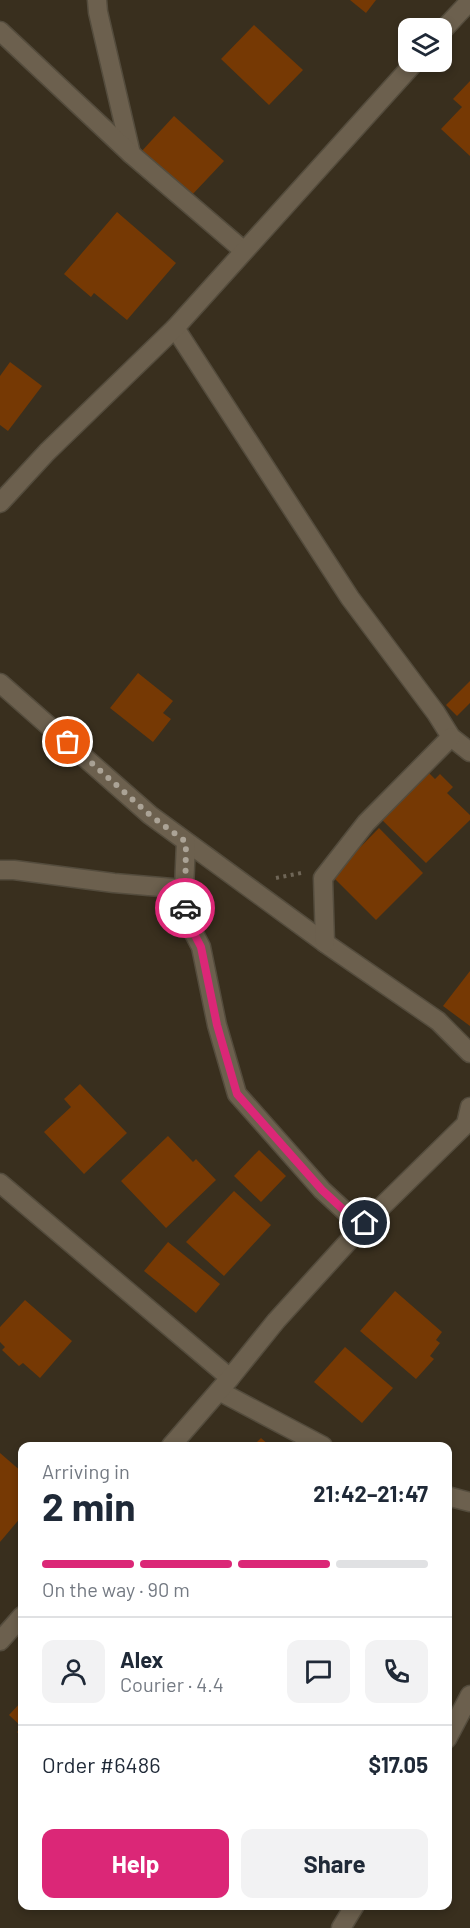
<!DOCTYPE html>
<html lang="en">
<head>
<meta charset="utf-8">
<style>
  body { margin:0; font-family:Barlow,sans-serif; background:#f2f2f3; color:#1f2937; height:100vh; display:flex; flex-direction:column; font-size:22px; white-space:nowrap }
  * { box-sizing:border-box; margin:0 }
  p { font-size:20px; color:#747a83 }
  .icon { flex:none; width:33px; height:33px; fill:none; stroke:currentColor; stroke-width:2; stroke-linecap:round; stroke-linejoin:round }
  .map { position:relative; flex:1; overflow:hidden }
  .side { position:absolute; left:18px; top:1442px; width:434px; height:468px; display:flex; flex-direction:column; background:#fff; border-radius:12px; box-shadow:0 3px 9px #0003 }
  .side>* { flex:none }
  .buttons { position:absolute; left:398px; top:18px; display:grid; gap:12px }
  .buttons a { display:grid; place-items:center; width:54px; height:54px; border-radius:12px; background:#fff; box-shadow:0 3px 9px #0003; font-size:30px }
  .pin { position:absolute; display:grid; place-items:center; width:51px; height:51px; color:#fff; margin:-26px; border:3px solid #fff; border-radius:50%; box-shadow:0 2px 6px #0007 }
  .courier { position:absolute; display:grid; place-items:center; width:60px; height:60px; margin:-30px; border:4px solid #db2777; border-radius:50%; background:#fff; color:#222; box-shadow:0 2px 8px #0007 }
  .headline em { font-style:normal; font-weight:700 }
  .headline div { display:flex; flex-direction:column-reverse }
  .headline { display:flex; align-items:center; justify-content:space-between; height:102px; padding:0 24px }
  h1 { font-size:39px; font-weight:700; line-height:45px }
  .bar { display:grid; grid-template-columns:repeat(4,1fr); gap:9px 6px; align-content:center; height:72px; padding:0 24px }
  .bar i { height:8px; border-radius:4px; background:#e0e1e3 }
  .bar .on { background:#db2777 }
  .bar p { grid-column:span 4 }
  .line { display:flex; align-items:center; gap:15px; padding:0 24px; border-top:2px solid #e0e1e3 }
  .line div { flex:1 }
  .round { display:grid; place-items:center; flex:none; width:63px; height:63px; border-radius:12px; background:#f2f2f3 }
  .primary-button { display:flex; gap:12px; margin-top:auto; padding:12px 24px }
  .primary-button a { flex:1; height:69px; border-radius:12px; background:#db2777; color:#fff; font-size:24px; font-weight:700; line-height:69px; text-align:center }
  .primary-button a+a { background:#f2f2f3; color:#1f2937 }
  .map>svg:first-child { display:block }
</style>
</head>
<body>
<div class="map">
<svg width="470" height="1928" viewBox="0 0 470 1928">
  <rect width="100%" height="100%" fill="#392f1e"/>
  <g fill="#763904">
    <path d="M350,0h26l-10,13z"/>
    <path d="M254,25l49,45 -34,35 -48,-46z"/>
    <path d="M470,81v75l-29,-27 21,-22 -9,-8z"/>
    <path d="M174,116l50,45 -34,36 -50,-44z"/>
    <path d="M117,212l59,51 -49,57 -33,-27 -3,4 -27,-23z"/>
    <path d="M10,362l32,24 -34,45 -8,-6v-49z"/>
    <path d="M138,673l35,28 -10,12 8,6 -18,23 -43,-34z"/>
    <path d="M470,681v22l-13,13 -11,-11z"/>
    <path d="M426,770l9,9 5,-5 13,13 -6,6 23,22v5l-44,43 -47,-46z"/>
    <path d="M379,828l44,45 -47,47 -44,-44z"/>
    <path d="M470,971v55l-27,-20z"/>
    <path d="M80,1084l47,49 -43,41 -40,-42 27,-25 -7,-8z"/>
    <path d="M168,1136l25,26 3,-3 20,21 -50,48 -45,-47z"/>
    <path d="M259,1150l27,26 -25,26 -27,-26z"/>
    <path d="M234,1191l37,34 -47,51 -38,-34z"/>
    <path d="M168,1242l52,42 -24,29 -52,-42z"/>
    <path d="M395,1291l47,41 -6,8 4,3 -10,13 4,3 -18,20 -56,-48z"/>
    <path d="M25,1300l47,41 -32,37 -17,-15 -4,3 -17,-16 3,-3 -5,-5v-15z"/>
    <path d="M345,1347l48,41 -31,35 -48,-41z"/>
    <path d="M261,1438l9,8h-17z"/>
    <path d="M0,1453l22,19v44l-22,26z"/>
    <path d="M22,1701v36l-5,-5 5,-5 -13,-12z"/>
  </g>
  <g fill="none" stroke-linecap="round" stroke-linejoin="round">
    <g stroke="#544c3d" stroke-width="21">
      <g id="minor">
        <path d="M97,0l1,12 33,142"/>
        <path d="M0,31l131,123 112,96"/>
        <path d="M441,32l29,-31"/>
        <path d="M175,328l175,270 86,115 15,24 19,15"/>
        <path d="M0,503l47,-51 128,-124 240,-266"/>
        <path d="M0,683l150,132 175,128 113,78 32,32"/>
        <path d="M186,842l-2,47 1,27 16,31 16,78 20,69 85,96 26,24 17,9"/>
        <path d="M0,870h14l100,13 70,6"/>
        <path d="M325,943l-2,-65 43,-55 85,-86"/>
        <path d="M0,1183l230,195"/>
        <path d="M219,1391l104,55"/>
        <path d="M171,1446l59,-68 46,-57 89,-98 101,-99 4,-17"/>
        <path d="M447,1496l23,6"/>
        <path d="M0,1641l22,-25"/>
        <path d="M447,1739l23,-44"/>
        <path d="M341,1928l14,-23"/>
      </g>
    </g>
    <path stroke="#6f6657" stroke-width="4" stroke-dasharray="3 4.5" stroke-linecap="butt" d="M276,878l25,-5"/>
    <use href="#minor" stroke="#6c604e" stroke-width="18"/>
  </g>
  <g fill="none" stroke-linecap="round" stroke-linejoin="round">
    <path stroke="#aba396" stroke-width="6" stroke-dasharray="0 10.8" d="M68,742l82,73 36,27 -1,66"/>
    <path stroke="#db2777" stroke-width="8" d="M185,908v8l16,31 16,78 20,69 85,96 26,24 17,9"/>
  </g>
</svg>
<div class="buttons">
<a><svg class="icon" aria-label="layers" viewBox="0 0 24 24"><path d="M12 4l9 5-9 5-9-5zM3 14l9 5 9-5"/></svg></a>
</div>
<div class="pin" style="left:68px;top:742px;background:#ea580c"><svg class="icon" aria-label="bag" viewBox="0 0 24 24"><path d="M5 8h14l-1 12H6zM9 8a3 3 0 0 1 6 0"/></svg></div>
<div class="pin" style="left:365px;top:1223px;background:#1f2937"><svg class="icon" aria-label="home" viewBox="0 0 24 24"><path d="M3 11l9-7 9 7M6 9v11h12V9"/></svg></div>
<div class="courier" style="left:185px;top:908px"><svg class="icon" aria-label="car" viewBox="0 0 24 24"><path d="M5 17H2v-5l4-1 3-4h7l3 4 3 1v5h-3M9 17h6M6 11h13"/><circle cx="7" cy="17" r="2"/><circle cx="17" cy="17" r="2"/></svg></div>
<section class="side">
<div class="headline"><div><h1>2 min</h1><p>Arriving in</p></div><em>21:42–21:47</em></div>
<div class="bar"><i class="on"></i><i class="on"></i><i class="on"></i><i></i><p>On the way · 90 m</p></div>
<div class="line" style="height:108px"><a class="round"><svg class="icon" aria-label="person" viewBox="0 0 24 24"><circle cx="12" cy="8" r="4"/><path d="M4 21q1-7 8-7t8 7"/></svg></a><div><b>Alex</b><p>Courier · 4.4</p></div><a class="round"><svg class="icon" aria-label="chat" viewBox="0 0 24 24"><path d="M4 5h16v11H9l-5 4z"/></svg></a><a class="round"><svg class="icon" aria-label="phone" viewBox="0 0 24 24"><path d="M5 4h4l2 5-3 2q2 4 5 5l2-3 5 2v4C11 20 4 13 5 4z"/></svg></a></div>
<div class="line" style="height:78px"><div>Order #6486</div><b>$17.05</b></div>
<div class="primary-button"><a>Help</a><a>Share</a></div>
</section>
</div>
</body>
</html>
